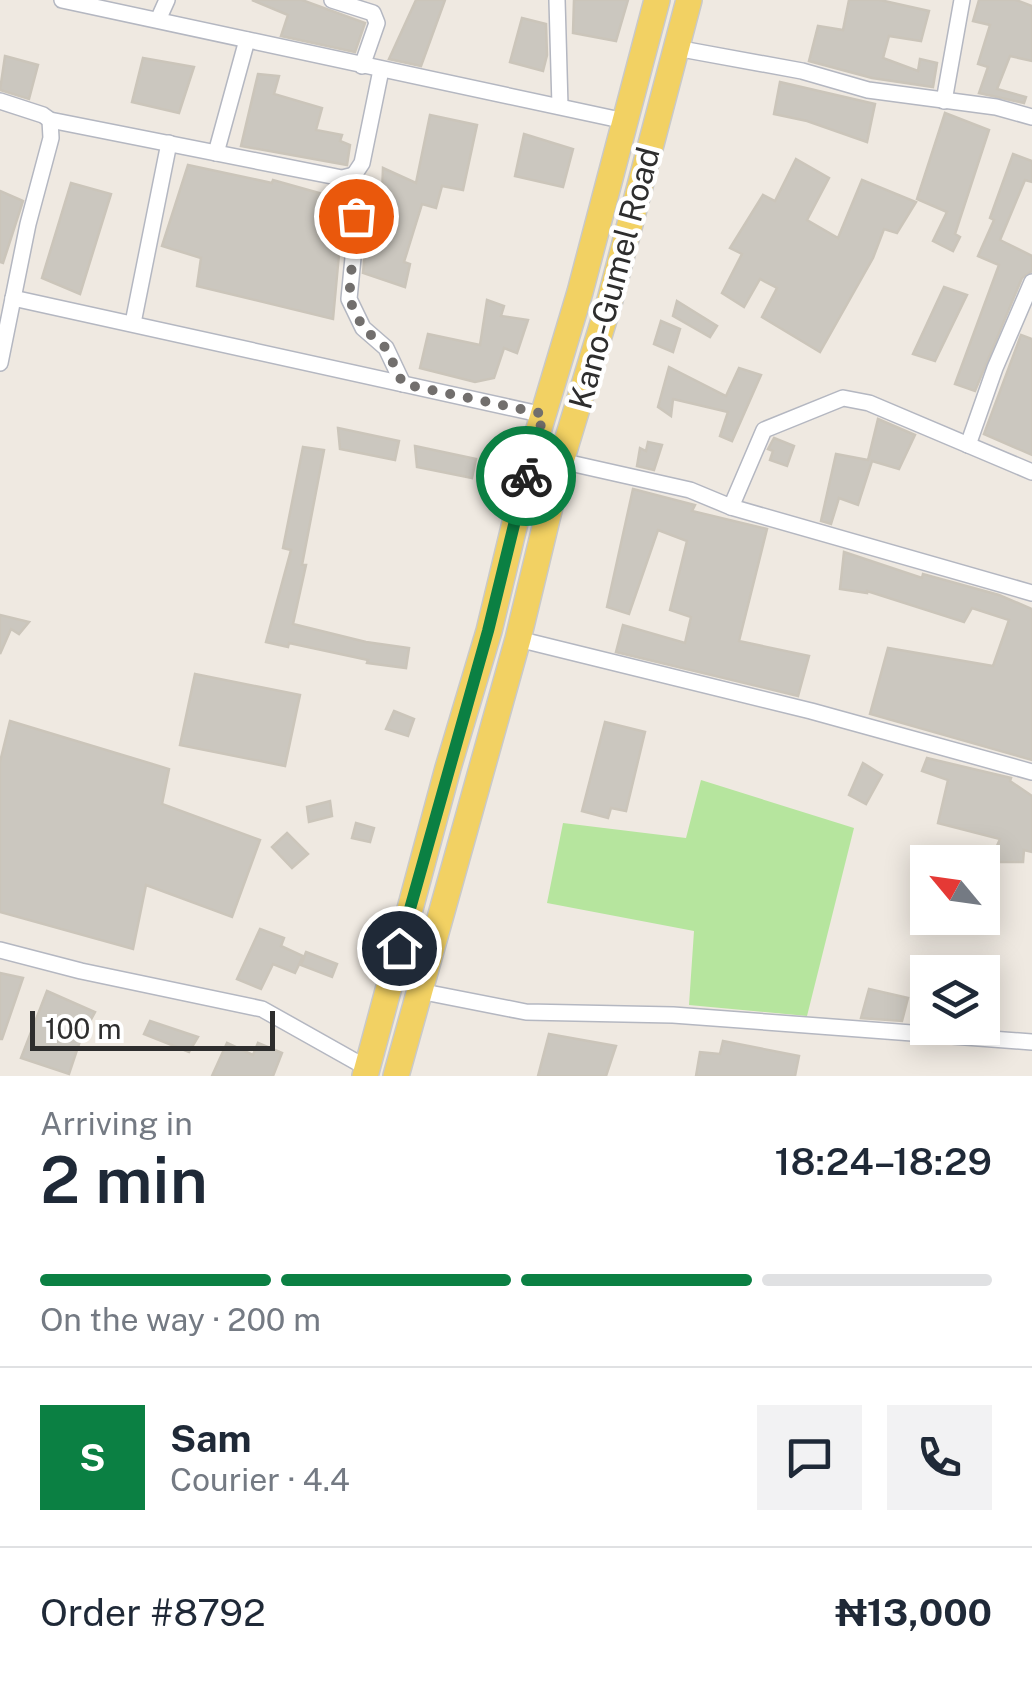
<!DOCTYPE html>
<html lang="en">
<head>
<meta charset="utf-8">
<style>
  body { margin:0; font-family:"Public Sans",sans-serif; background:#f2f2f3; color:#1f2937; height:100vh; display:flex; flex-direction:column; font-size:38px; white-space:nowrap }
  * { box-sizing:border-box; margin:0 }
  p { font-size:32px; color:#747a83 }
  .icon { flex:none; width:55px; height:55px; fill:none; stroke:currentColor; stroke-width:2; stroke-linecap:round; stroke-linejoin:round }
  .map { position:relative; height:1076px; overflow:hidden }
  .details { display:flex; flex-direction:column; background:#fff; flex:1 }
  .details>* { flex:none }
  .needle { width:65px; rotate:299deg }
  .buttons { position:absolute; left:910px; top:845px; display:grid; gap:20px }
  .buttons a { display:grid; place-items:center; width:90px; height:90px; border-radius:0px; background:#fff; box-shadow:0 5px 25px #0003; font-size:50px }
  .scale { position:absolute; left:30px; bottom:25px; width:245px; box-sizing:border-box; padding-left:10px; border:5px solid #2e2e2e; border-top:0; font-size:28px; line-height:35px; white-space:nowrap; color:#2e2e2e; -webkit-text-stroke:8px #fff; paint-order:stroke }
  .pin { position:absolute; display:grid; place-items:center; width:85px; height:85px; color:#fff; margin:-42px; border:5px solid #fff; border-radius:50%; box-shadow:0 2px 10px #0007 }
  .courier { position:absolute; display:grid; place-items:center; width:100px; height:100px; margin:-50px; border:8px solid #0b8043; border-radius:50%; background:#fff; color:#222; box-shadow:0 2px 12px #0007 }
  .summary em { font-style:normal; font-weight:600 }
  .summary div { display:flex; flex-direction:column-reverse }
  .summary { display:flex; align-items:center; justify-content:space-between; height:170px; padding:0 40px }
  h1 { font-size:65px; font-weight:600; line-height:75px }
  .bar { display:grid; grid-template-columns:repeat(4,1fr); gap:15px 10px; align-content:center; height:120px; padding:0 40px }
  .bar i { height:12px; border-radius:8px; background:#e0e1e3 }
  .bar .active { background:#0b8043 }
  .bar p { grid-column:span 4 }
  .line { display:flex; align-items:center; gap:25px; padding:0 40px; border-top:2px solid #e0e1e3 }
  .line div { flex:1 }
  .round { display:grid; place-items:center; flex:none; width:105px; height:105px; border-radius:0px; background:#f2f2f3 }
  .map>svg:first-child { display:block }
</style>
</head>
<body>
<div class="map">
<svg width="1032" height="1076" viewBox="0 0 1032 1076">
  <rect width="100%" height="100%" fill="#efe9e1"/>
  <path fill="#b6e59e" d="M701,780l153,48 -47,188 -118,-11 5,-74 -147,-28 16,-80 123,15z"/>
  <g fill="#cbc7bf" stroke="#cbc5ba" stroke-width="2.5">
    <path d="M252,0h50l63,23 -10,29 -74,-16 7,-21z"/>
    <path d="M416,0h29l-24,66 -32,-7z"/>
    <path d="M574,0h54l-12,41 -43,-8z"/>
    <path d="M849,0h31l49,11 -8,30 -32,-5 -6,22 35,13 2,-12 17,4 -4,24 -61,-9 -63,-17 9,-35 25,4z"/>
    <path d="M979,0h37l16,6v55l-22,-5 -13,33 29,8 -2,6 -45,-10 9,-26 -10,-3 12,-39 -17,-4z"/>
    <path d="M522,18l24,6 1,31 -4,16 -33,-9z"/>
    <path d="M5,56l33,9 -9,34 -29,-9z"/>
    <path d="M143,58l51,9 -15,46 -47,-11z"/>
    <path d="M258,74l21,2 -5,18 48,14 -6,22 26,5 -2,6 10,4 -3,20 -106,-19z"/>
    <path d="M780,82l95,22 -8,38 -60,-21 -33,-7z"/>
    <path d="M945,113l44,17 -34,104 5,3 -7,14 -20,-10 14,-29 -30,-13z"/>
    <path d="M430,115l47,10 -14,65 -21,-4 -6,22 -14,-4 -18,58 6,2 -5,23 -42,-14 2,-22 17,-56 1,-27 33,15z"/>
    <path d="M524,134l49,15 -10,38 -48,-11z"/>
    <path d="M1013,154l19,7v21l-7,-2 -25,60 32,16v15l-10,7 -47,113 -20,-7 44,-119 -21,-9 16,-36 -4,-2z"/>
    <path d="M796,159l33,19 -22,42 31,18 24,-58 54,22 -19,31 -13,-4 -11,29 -53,94 -58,-35 15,-29 -17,-9 -16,28 -22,-14 20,-39 -12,-6 33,-53 12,6z"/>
    <path d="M188,165l84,18 1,-3 71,20 -11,119 -136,-33 4,-28 -39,-12z"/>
    <path d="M71,183l40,11 -31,100 -38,-16z"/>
    <path d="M0,191l23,10 -20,62 -3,-1z"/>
    <path d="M944,287l23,8 -32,66 -22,-7z"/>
    <path d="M487,300l17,6 -3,10 27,4 -11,33 -13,-5 -10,30 -19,4 -55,-14 8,-34 52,11z"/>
    <path d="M677,301l40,25 -7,11 -37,-21z"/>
    <path d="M661,321l19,8 -7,23 -19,-8z"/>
    <path d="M1021,335l11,4v116l-48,-21z"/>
    <path d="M669,367l57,29 13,-28 22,7 -29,66 -12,-5 8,-24 -55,-13 -2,17 -13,-9z"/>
    <path d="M878,419l37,16 -16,34 -27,-8 -14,44 -19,-7 -8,26 -10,-3 15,-67 32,6z"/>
    <path d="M338,428l61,13 -4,19 -55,-11z"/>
    <path d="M774,438l20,8 -7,20 -17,-6 3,-9 -5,-2z"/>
    <path d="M648,442l14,3 -8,25 -17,-4 3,-18 6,3z"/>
    <path d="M415,446l61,13 -4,19 -55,-11z"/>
    <path d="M303,447l21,3 -22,115h4l-13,59 73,18 43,6 -3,20 -39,-5 1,-3 -79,-17 -1,4 -22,-5 25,-92 -8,-2z"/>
    <path d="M633,489l62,16 -3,6 75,18 -28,112 70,15 -11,40 -182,-44 7,-27 62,18 6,-26 -21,-7 17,-69 -29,-11 -29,84 -22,-7z"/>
    <path d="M844,552l78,26 1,-4 76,21 33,14v151l-162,-46 18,-66 105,18 16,-46 -37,-12 -8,14 -97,-31v2l-27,-4z"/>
    <path d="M0,615l29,7 -10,12 -8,-5 -11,25z"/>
    <path d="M195,674l105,21 -15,71 -105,-21z"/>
    <path d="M394,711l20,8 -6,17 -22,-7z"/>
    <path d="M10,721l159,48 -7,35 98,36 -28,77 -86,-32 -13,64 -133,-37v-150z"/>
    <path d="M605,722l40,10 -19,79 -15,-3 -3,10 -26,-7z"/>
    <path d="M927,758l84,20 -1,3 22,15v56l-8,-2 -1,12h-33l10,-23 -62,-16 10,-43 -26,-9z"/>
    <path d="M863,763l19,12 -16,29 -17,-9z"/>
    <path d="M330,801l2,15 -23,6 -2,-15z"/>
    <path d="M356,823l18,5 -4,14 -18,-4z"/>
    <path d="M287,833l21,21 -16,14 -20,-21z"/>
    <path d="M260,929l24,9 -3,8 22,10 -8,17 -22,-9 -12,25 -24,-10z"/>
    <path d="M306,952l31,12 -5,13 -31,-12z"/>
    <path d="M0,973l23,5 -21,61h-2z"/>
    <path d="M869,989l39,9 -6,23 -41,-3z"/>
    <path d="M47,991l48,21 -14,26 -12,36 -48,-16z"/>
    <path d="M150,1021l48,16 -9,15 -45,-18z"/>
    <path d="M549,1034l67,12 -10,30h-68z"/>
    <path d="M723,1041l76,15 -4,20h-99l4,-24 20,2z"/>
    <path d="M227,1043l26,12 5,-12 24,10 -9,23h-61z"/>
  </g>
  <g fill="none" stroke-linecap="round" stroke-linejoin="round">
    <g stroke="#b4b7c1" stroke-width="18">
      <g id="street">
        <path d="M62,0l563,121"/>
        <path d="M332,0l41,13 4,10 -15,43"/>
        <path d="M557,0l3,106"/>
        <path d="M158,20l9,-20"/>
        <path d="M676,48l126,23 66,19 128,17 36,10"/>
        <path d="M381,70l-19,93 -8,12 5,21 -10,103 14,29 23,20 17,36"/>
        <path d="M0,101l43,14 7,5 292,58 12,-3"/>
        <path d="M944,101l18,-101"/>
        <path d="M216,153l31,-113"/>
        <path d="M13,298l531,117"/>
        <path d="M133,323l36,-180"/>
        <path d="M0,363l28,-139 23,-86 -1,-18"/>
        <path d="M968,445l27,-77 37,-86"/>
        <path d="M561,461l129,29 41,17 301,86"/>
        <path d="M731,507l33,-77 79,-32 26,5 163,69"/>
        <path d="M518,639l293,72 221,61"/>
        <path d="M0,950l81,21 181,38 105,59"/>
        <path d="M419,991l107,21 147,3 359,27"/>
      </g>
    </g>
    <g stroke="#c9c9c9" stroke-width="28">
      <g id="primary">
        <path d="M365,1076l83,-308 41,-137 43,-179 48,-160 77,-292"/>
        <path d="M396,1076l122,-437 43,-178 49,-161 79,-300"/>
      </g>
    </g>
    <use href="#street" stroke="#fff" stroke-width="15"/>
    <use href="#primary" stroke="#f2d163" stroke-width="25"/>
  </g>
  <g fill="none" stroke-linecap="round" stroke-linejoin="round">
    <path stroke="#726f6d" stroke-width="10" stroke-dasharray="0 18" d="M356,216l-7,83 14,29 23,20 17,36 141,30 -18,62"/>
    <path stroke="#0b8043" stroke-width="12" d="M399,948l89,-317 38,-155"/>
  </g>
  <g text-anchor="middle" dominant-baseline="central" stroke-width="9" stroke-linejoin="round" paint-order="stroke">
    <g font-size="32" fill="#2e2e2e" stroke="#fff">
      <text transform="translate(614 278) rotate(-75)">Kano-Gumel Road</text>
    </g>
  </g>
</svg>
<div class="buttons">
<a><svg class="needle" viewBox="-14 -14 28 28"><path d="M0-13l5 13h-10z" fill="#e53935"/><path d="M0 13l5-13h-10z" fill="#747a83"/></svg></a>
<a><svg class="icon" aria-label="layers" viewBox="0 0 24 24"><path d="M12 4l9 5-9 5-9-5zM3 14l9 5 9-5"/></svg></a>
</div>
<div class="scale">100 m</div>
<div class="pin" style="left:356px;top:216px;background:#ea580c"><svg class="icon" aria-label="bag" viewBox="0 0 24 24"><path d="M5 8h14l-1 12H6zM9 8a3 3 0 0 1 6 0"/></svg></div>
<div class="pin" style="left:399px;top:948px;background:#1f2937"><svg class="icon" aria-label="home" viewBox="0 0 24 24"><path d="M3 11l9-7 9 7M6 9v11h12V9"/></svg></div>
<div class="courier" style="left:526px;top:476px"><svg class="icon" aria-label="bike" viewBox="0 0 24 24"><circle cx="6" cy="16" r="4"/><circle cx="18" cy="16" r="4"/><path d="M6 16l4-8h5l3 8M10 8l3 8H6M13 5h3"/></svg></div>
</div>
<section class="details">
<div class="summary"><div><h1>2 min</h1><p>Arriving in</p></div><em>18:24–18:29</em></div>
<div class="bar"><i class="active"></i><i class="active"></i><i class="active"></i><i></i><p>On the way · 200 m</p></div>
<div class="line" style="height:180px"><b class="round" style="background:#0b8043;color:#fff">S</b><div><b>Sam</b><p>Courier · 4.4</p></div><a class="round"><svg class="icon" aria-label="chat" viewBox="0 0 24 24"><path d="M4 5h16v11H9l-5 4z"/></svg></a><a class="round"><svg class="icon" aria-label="phone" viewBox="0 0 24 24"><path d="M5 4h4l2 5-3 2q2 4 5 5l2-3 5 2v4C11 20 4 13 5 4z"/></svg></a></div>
<div class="line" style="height:130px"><div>Order #8792</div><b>₦13,000</b></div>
</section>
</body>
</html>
